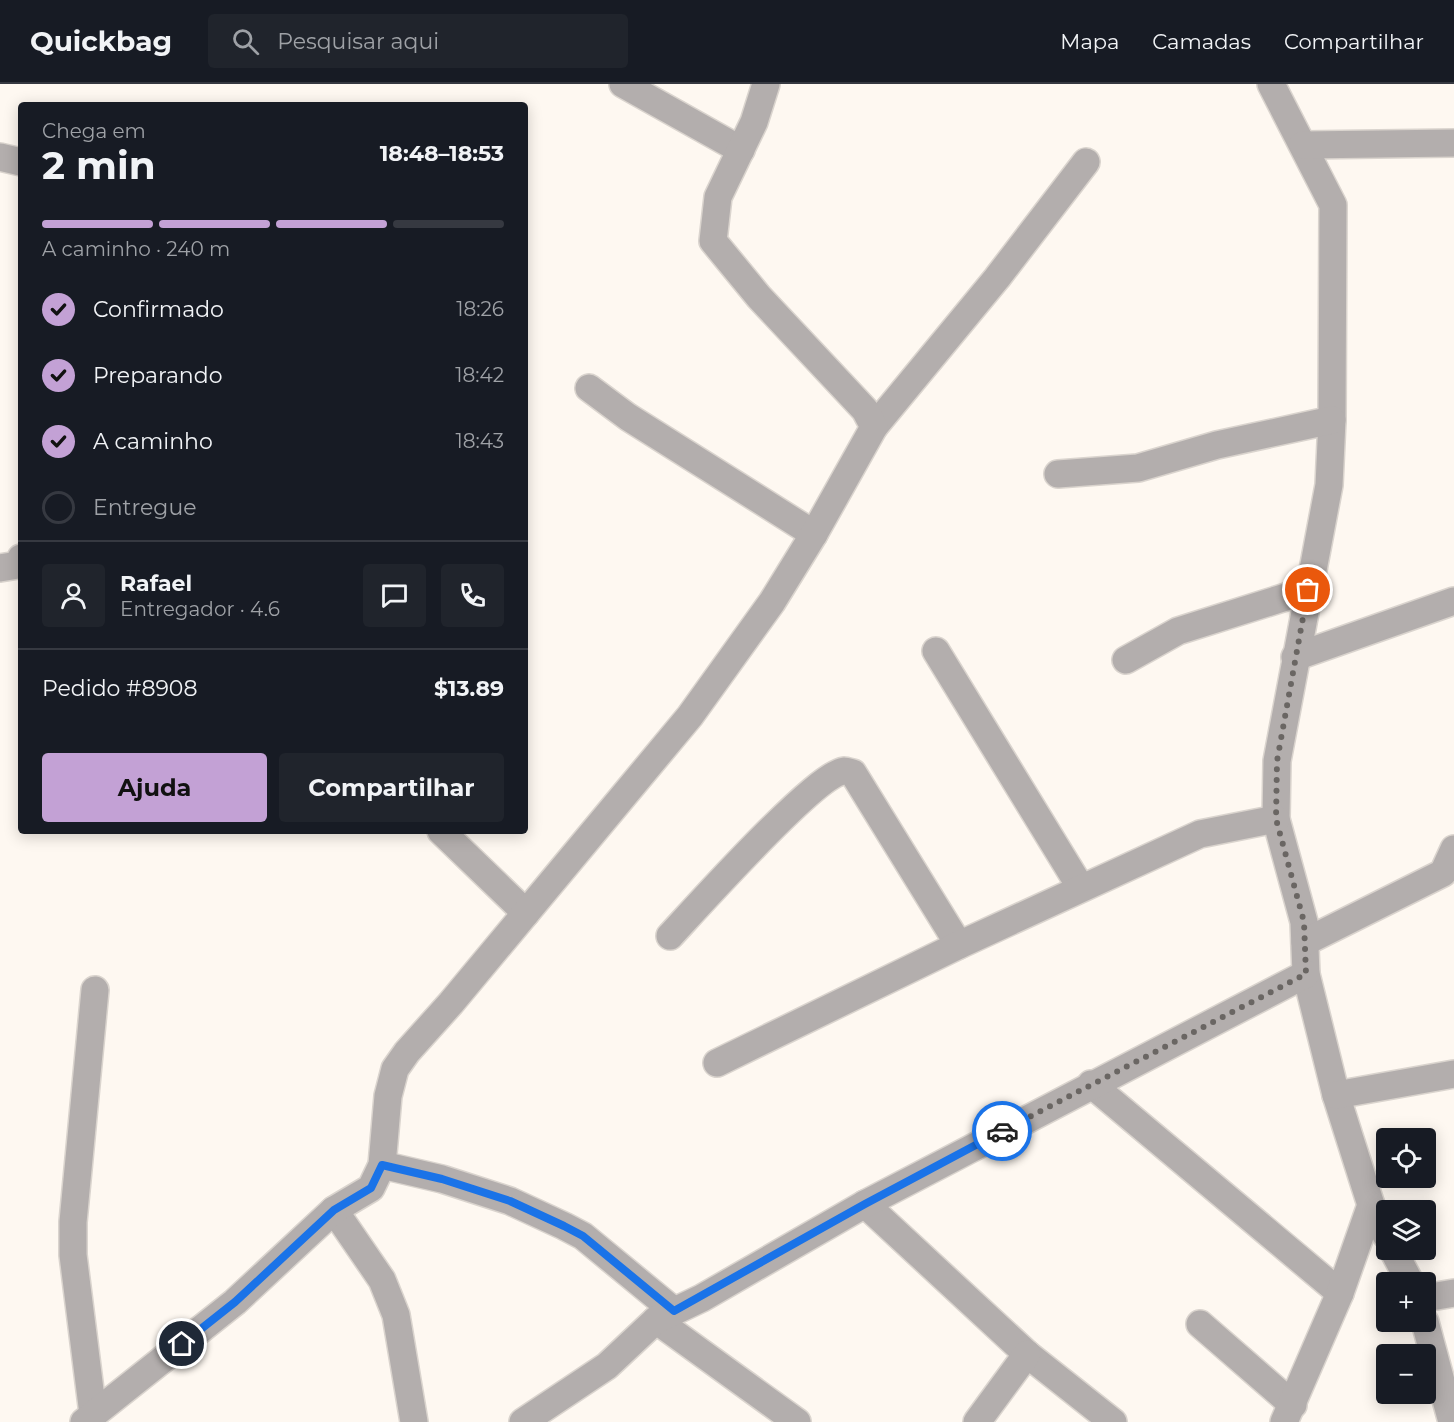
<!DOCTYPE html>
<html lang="pt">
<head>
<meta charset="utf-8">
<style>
  body { margin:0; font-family:Montserrat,sans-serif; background:#20242c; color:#f1f3f6; height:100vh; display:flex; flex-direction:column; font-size:22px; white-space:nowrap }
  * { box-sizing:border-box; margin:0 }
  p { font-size:20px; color:#9ea1a6 }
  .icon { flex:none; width:33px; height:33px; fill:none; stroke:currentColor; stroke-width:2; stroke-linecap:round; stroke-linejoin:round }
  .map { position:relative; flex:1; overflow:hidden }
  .details { position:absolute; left:18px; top:18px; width:510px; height:732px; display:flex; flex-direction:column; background:#171b24; border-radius:6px; box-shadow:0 3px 15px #0003 }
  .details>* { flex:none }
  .fabs { position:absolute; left:1376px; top:1044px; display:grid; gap:12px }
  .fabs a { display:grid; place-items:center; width:60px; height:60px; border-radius:6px; background:#171b24; box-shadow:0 3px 15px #0003; font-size:30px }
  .pin { position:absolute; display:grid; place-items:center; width:51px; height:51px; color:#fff; margin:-26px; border:3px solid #fff; border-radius:50%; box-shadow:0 2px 6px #0007 }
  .courier { position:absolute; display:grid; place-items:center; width:60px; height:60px; margin:-30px; border:4px solid #1a73e8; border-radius:50%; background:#fff; color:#222; box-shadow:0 2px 8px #0007 }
  .head em { font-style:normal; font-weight:700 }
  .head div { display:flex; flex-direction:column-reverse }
  .head { display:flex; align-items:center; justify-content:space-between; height:102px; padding:0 24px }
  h1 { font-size:39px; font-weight:700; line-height:45px }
  .bar { display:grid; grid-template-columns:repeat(4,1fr); gap:9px 6px; align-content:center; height:72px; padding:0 24px }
  .bar i { height:8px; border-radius:4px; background:#363941 }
  .bar .selected { background:#c3a1d5 }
  .bar p { grid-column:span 4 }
  .line { display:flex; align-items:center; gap:15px; padding:0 24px; border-top:2px solid #363941 }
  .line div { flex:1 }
  .round { display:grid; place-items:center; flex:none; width:63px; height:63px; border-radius:6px; background:#20242c }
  ol { padding:0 24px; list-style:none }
  li { display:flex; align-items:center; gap:18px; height:66px }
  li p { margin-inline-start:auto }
  li .icon { padding:6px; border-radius:50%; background:#c3a1d5; color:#111; stroke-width:4 }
  li:last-child { color:#9ea1a6 }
  li i { width:33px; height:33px; border:3px solid #363941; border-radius:50% }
  .action { display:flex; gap:12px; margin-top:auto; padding:12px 24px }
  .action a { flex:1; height:69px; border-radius:6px; background:#c3a1d5; color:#111; font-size:24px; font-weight:700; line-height:69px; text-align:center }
  .action a+a { background:#20242c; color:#f1f3f6 }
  header { display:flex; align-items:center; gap:36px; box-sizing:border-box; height:84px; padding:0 30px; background:#171b24; border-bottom:2px solid #363941 }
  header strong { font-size:28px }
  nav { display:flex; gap:33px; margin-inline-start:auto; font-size:21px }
  .search { width:420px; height:54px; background:#20242c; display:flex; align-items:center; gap:15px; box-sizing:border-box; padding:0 21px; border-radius:6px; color:#9ea1a6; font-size:22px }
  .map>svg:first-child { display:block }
</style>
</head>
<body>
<header>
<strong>Quickbag</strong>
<div class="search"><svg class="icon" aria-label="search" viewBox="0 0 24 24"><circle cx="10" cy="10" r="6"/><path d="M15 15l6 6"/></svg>Pesquisar aqui</div>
<nav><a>Mapa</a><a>Camadas</a><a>Compartilhar</a></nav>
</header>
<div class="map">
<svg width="1454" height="1338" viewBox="0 0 1454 1338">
  <rect width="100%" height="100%" fill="#fef8f1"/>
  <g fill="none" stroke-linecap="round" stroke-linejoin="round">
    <g stroke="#dad4ce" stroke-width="30">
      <g id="street">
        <path d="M623,0l118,66"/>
        <path d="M1271,0l62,121 -1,215 -3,65 -52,276 -1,58 28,103 2,52 30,121 35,110 15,30"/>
        <path d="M1303,61l151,-2"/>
        <path d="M0,73l21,5"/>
        <path d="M589,304l39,29 186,117"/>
        <path d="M874,343l123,-149 89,-116"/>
        <path d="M1058,390l80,-6 79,-23 115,-25"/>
        <path d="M0,484l18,-3 3,-7"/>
        <path d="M936,567l145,237"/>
        <path d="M1295,573l159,-56"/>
        <path d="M1126,576l52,-29 130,-41"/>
        <path d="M441,747l85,82"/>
        <path d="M670,852c26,-28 145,-161 174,-165 1,0 9,2 9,2l106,172"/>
        <path d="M1305,858l138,-69 11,-24"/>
        <path d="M717,979l242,-118 241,-111 76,-15"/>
        <path d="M1091,1000l249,209"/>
        <path d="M1336,1011l118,-21"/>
        <path d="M382,1081l60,14 68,22 54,25 19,10 91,75"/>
        <path d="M865,1120l162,150 86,68"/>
        <path d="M334,1126l48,70 14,35 18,107"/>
        <path d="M1393,1166l17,32"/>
        <path d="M1425,1214l29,-5"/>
        <path d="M656,1236l141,102"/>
        <path d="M1425,1238l27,100"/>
        <path d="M1200,1240l93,81"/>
        <path d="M93,1330l-20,-159v-33l22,-232"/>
        <path d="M84,1338l151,-120 99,-92 37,-22 11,-23 6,-69 7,-27 12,-17 44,-49 239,-287 82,-114 42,-68 60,-107 -9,-17 -106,-113 -46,-56 5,-44 36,-75 12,-38"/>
        <path d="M523,1338l84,-56 49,-46 46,-22 163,-94 441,-230"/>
        <path d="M977,1338l50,-68"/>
        <path d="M1284,1338l56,-129 31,-88"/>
      </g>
    </g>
    <use href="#street" stroke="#b3aead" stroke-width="27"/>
  </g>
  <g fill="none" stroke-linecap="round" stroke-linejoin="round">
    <path stroke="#6a6663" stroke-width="6" stroke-dasharray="0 10.8" d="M1002,1047l304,-157 -2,-52 -28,-103 1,-58 31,-171"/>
    <path stroke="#1a73e8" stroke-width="8" d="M182,1260l53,-42 99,-92 37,-22 11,-23 60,14 68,22 54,25 19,10 91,75 191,-107 137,-73"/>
  </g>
</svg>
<div class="fabs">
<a><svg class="icon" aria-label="locate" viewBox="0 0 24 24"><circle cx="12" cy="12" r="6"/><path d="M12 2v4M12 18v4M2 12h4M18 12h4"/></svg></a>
<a><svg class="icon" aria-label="layers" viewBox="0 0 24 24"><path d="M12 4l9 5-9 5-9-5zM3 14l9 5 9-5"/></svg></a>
<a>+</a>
<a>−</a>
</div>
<div class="pin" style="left:1308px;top:506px;background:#ea580c"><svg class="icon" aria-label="bag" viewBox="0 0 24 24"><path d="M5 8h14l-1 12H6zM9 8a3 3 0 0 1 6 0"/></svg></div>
<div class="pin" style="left:182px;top:1260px;background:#1f2937"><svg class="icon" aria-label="home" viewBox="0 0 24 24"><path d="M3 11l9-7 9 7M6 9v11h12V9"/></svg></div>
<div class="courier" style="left:1002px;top:1047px"><svg class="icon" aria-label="car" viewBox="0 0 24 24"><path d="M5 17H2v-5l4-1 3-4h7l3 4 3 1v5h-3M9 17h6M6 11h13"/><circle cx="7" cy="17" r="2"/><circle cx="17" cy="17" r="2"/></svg></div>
<section class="details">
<div class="head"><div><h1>2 min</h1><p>Chega em</p></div><em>18:48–18:53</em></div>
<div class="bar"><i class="selected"></i><i class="selected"></i><i class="selected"></i><i></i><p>A caminho · 240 m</p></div>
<ol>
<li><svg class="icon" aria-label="check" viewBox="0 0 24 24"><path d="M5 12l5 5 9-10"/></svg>Confirmado<p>18:26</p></li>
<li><svg class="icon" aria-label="check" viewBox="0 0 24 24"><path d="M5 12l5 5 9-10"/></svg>Preparando<p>18:42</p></li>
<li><svg class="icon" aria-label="check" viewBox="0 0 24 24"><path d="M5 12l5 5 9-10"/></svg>A caminho<p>18:43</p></li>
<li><i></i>Entregue</li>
</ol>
<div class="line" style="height:108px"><a class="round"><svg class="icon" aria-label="person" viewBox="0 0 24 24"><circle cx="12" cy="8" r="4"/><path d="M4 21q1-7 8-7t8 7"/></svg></a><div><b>Rafael</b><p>Entregador · 4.6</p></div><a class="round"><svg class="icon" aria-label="chat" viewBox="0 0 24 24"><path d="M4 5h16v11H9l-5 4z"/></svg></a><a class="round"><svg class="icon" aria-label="phone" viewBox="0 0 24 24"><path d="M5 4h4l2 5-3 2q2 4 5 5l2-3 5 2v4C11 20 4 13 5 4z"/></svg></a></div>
<div class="line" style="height:78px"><div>Pedido #8908</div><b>$13.89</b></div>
<div class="action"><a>Ajuda</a><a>Compartilhar</a></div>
</section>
</div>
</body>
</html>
